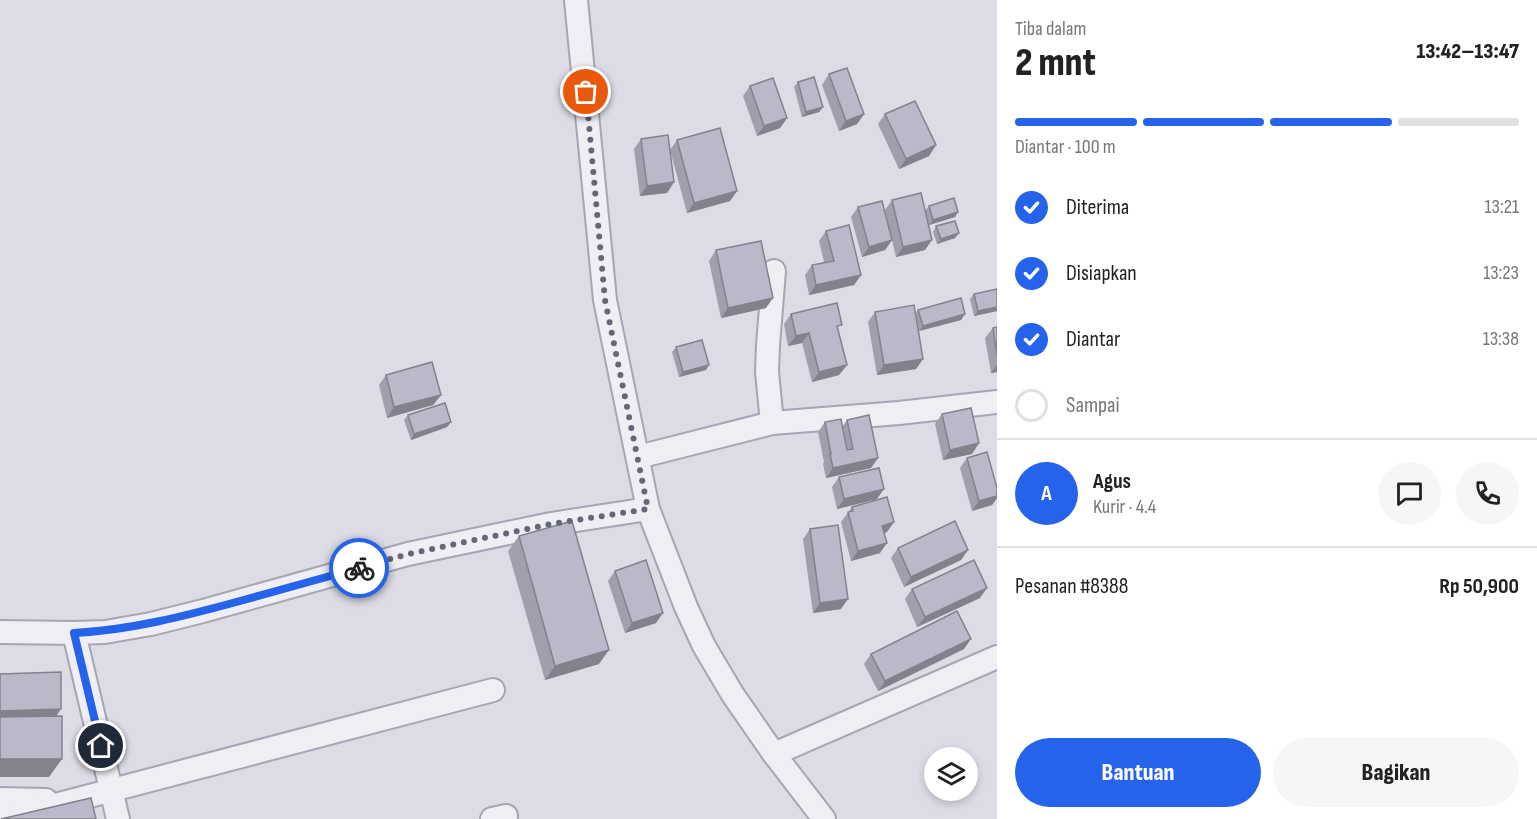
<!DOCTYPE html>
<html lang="id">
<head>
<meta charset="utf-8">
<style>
  body { margin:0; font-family:"Sofia Sans Condensed",sans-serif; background:#f6f6f6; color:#222; height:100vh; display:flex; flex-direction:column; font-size:22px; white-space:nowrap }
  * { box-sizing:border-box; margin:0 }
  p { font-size:20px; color:#767676 }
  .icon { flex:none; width:33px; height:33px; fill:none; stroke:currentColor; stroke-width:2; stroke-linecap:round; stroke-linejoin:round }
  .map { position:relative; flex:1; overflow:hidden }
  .sheet { display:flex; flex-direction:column; background:#fff; width:540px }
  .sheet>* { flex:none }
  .tools { position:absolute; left:924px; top:747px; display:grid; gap:12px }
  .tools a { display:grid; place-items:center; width:54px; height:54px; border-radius:50%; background:#fff; box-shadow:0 3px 9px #0003; font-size:30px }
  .pin { position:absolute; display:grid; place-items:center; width:51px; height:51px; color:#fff; margin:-26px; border:3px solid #fff; border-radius:50%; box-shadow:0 2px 6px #0007 }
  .courier { position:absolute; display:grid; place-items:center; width:60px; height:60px; margin:-30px; border:4px solid #2563eb; border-radius:50%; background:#fff; color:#222; box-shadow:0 2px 8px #0007 }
  .head em { font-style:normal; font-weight:800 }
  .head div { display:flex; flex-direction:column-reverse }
  .head { display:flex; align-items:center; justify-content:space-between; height:102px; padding:0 18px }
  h1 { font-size:39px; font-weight:800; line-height:45px }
  .bar { display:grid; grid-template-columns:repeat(4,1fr); gap:9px 6px; align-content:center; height:72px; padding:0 18px }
  .bar i { height:8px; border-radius:4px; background:#e0e0e0 }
  .bar .on { background:#2563eb }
  .bar p { grid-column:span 4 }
  .line { display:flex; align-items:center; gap:15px; padding:0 18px; border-top:2px solid #e0e0e0 }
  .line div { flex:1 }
  .round { display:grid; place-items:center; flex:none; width:63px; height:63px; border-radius:32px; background:#f6f6f6 }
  ol { padding:0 18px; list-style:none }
  li { display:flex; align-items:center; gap:18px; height:66px }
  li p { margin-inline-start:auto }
  li .icon { padding:6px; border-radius:50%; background:#2563eb; color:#fff; stroke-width:4 }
  li:last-child { color:#767676 }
  li i { width:33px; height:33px; border:3px solid #e0e0e0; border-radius:50% }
  .action { display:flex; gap:12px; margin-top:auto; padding:12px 18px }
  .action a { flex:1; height:69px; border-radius:36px; background:#2563eb; color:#fff; font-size:24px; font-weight:800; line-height:69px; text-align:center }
  .action a+a { background:#f6f6f6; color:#222 }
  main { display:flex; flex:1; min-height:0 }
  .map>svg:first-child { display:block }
</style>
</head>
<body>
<main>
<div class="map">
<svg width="997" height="819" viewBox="0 0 997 819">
  <rect width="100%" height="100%" fill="#dbdce6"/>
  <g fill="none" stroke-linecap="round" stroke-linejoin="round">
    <g stroke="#a5a5b3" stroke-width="26">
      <g id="minor">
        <path d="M576,0l29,300 43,209 38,98 18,39 29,49 41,59 50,65"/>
        <path d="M772,423l-5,-51 1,-27 6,-74"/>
        <path d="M638,457l134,-34 127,-10 98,-11"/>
        <path d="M0,632l74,1 31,-1 46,-8 52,-13 205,-57 143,-30 97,-15"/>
        <path d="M74,633l44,186"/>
        <path d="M774,754l223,-97"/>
        <path d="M0,799l46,1"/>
        <path d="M2,819l491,-129"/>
        <path d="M492,819l14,-3"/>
      </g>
    </g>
    <use href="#minor" stroke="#eeeef4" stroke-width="22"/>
  </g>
  <g fill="#9f9fad">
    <path d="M829,74l35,40 -7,10 -18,7 -17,-46z"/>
    <path d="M798,82l25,25 -4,5 -17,5 -8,-30z"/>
    <path d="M750,86l37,32 -7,10 -23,8 -14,-40z"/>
    <path d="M885,114l51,31 -7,11 -30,13 -21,-45z"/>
    <path d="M641,139l33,43 -7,11 -27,3 -6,-47z"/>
    <path d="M677,140l60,51 -7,10 -43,12 -17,-63z"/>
    <path d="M892,200l33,11 4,-5 29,6 -3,5 -26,8 -3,-12 -1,37 -29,7 -4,-17 -7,10 -23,7 -11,-40 7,-10 33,29 -6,-26z"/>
    <path d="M936,226l19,12 -18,6 -4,-12z"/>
    <path d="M826,231l35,44 -7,10 -45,10 -4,-20 7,-10 12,-3 -5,-21z"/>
    <path d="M716,250l50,58 -45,10 -12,-57z"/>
    <path d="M997,289v22l-23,5 -4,-17 4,-5z"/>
    <path d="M918,310l47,4 -4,6 -42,11 4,28 -7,10 -39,6 -9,-53 7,-10 41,1z"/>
    <path d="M791,314l47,17 9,34 -8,10 -27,7 -10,-39 -14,3 -4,-22z"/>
    <path d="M997,327v45l-6,1 -6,-35 8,-10z"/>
    <path d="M676,347l30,23 -27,7 -7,-25z"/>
    <path d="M386,375l55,20 -8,10 -46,13 -8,-33z"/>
    <path d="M942,414l37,29 -7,11 -29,6 -8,-36z"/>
    <path d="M408,415l43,7 -4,5 -36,13 -7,-20z"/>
    <path d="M847,420l31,38 -7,10 -45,10 -3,-14 1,-2 -6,-30 7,-10 17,5z"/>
    <path d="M967,458l30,30v10l-5,7 -20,6 -12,-43z"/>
    <path d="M839,477l38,22 -40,10 -5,-22z"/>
    <path d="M852,507l35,25 -3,1 -4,20 -29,8 -10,-39z"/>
    <path d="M810,529l31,80 -28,4 -10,-74z"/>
    <path d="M519,536l80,128 -54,16 -37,-129z"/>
    <path d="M898,548l70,2 -7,10 -57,27 -13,-29z"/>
    <path d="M615,571l41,52 -31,10 -17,-52z"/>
    <path d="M912,589l68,9 -63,29 -12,-28z"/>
    <path d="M964,649l-86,42 -14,-27 7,-10z"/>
  </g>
  <g fill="#82828d">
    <path d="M823,107l-4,5 -17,5 4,-5z"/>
    <path d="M864,114l-7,10 -18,7 7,-10z"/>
    <path d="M787,118l-7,10 -23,8 7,-10z"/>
    <path d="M936,145l-7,11 -30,13 7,-10z"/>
    <path d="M674,182l-7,11 -27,3 7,-10z"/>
    <path d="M737,191l-7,10 -43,12 7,-10z"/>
    <path d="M958,212l-3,5 -26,8 4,-5z"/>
    <path d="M959,233l-4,5 -18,6 4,-5z"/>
    <path d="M892,240l-7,10 -23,7 7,-10z"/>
    <path d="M932,240l-7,10 -29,7 7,-10z"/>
    <path d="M861,275l-7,10 -45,10 7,-10z"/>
    <path d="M773,298l-7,10 -45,10 7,-10z"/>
    <path d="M997,307v4l-23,5 4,-5z"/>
    <path d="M965,314l-4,6 -42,11 4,-5z"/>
    <path d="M809,333l-7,10 -14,3 8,-10z"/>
    <path d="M923,359l-7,10 -39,6 7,-10z"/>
    <path d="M709,365l-3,5 -27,7 4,-5z"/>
    <path d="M847,365l-8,10 -27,7 7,-10z"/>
    <path d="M997,365v7l-6,1z"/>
    <path d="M441,395l-8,10 -46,13 7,-11z"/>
    <path d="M451,422l-4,5 -36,13 3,-6z"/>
    <path d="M979,443l-7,11 -29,6 7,-10z"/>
    <path d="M878,458l-7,10 -45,10 7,-10z"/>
    <path d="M884,489l-7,10 -40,10 7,-10z"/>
    <path d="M997,496v2l-5,7 -20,6 7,-10z"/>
    <path d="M894,522l-7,10 -12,4 7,-10z"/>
    <path d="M887,543l-7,10 -29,8 7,-10z"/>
    <path d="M968,550l-7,10 -57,27 7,-10z"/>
    <path d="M987,588l-7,10 -63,29 8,-10z"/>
    <path d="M848,599l-7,10 -28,4 7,-10z"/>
    <path d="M663,613l-7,10 -31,10 7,-10z"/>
    <path d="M971,639l-7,10 -86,42 7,-10z"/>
    <path d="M609,650l-10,14 -54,16 10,-14z"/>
    <path d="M61,709l-10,15 -51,1v-14z"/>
    <path d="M0,759h62l-13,18h-49z"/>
  </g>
  <g fill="#b9b9c9" stroke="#82828d" stroke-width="1.5">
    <path d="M847,68l17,46 -18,7 -17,-47z"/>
    <path d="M814,77l9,30 -17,5 -8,-30z"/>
    <path d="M773,78l14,40 -23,8 -14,-40z"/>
    <path d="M915,101l21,44 -30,14 -21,-45z"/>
    <path d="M720,128l17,63 -43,12 -17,-63z"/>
    <path d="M668,135l6,47 -27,4 -6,-47z"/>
    <path d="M921,193l11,47 -29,7 -11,-47z"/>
    <path d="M954,198l4,14 -25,8 -4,-14z"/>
    <path d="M882,201l10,39 -23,7 -11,-40z"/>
    <path d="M955,221l4,12 -18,6 -5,-13z"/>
    <path d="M849,225l12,50 -45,10 -4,-20 22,-4 -8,-30z"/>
    <path d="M761,241l12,57 -45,10 -12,-58z"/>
    <path d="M997,289v18l-19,4 -4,-17z"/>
    <path d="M961,298l4,16 -42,12 -5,-16z"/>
    <path d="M837,303l5,22 -5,1 10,39 -28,7 -10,-39 -13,3 -5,-22z"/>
    <path d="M914,305l9,54 -39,6 -9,-53z"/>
    <path d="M997,327v28l-4,-27z"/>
    <path d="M702,340l7,25 -26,7 -7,-25z"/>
    <path d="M432,362l9,33 -47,12 -8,-32z"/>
    <path d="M445,403l6,19 -37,12 -6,-19z"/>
    <path d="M971,408l8,35 -29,7 -8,-36z"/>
    <path d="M869,415l9,43 -45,10 -3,-14h1l-6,-32 16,-3 6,31 6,-1 -6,-29z"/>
    <path d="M987,452l10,36v8l-18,5 -12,-43z"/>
    <path d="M879,468l5,21 -40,10 -5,-22z"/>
    <path d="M887,497l7,25 -12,4 5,17 -29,8 -10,-39 5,-1 -1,-4z"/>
    <path d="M572,521l37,129 -54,16 -36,-130z"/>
    <path d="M955,521l13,29 -57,27 -13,-29z"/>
    <path d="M838,525l10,74 -28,4 -10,-74z"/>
    <path d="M646,560l17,53 -31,10 -17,-52z"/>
    <path d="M974,560l13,28 -62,29 -13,-28z"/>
    <path d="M957,611l14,28 -86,42 -14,-27z"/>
    <path d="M61,672v37l-61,2v-37z"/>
    <path d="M62,716v43h-62v-42z"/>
    <path d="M91,798l5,21h-95z"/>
  </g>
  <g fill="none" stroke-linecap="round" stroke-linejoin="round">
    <path stroke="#656678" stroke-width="6" stroke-dasharray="0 10.8" d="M359,568l49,-14 143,-30 97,-15 -43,-209 -19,-208"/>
    <path stroke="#2563eb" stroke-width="8" d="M101,746l-27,-113c57,-3 111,-17 166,-32 40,-11 79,-22 119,-33"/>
  </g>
</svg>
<div class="tools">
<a><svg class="icon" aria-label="layers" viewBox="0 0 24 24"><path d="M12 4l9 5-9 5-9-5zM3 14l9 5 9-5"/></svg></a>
</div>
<div class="pin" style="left:586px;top:92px;background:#ea580c"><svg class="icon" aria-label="bag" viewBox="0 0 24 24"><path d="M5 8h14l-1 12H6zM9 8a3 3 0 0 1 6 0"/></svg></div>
<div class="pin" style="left:101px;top:746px;background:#1f2937"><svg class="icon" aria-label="home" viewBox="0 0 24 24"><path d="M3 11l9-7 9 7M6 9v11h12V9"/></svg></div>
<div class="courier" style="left:359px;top:568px"><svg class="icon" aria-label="bike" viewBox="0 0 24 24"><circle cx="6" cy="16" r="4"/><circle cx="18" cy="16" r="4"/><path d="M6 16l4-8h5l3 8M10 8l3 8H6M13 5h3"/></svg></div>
</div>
<section class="sheet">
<div class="head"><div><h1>2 mnt</h1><p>Tiba dalam</p></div><em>13:42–13:47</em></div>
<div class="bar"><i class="on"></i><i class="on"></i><i class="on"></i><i></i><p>Diantar · 100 m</p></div>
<ol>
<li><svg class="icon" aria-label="check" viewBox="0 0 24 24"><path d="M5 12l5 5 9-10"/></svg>Diterima<p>13:21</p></li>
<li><svg class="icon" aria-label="check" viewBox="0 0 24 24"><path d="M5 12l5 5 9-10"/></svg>Disiapkan<p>13:23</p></li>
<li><svg class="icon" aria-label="check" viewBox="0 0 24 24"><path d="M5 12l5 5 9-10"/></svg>Diantar<p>13:38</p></li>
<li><i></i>Sampai</li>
</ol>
<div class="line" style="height:108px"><b class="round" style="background:#2563eb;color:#fff">A</b><div><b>Agus</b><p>Kurir · 4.4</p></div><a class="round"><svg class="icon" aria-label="chat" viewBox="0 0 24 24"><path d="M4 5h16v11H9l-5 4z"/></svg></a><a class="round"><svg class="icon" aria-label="phone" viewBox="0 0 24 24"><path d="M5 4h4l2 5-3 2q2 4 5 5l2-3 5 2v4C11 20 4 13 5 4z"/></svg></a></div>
<div class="line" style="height:78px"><div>Pesanan #8388</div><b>Rp 50,900</b></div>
<div class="action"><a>Bantuan</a><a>Bagikan</a></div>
</section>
</main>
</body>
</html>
